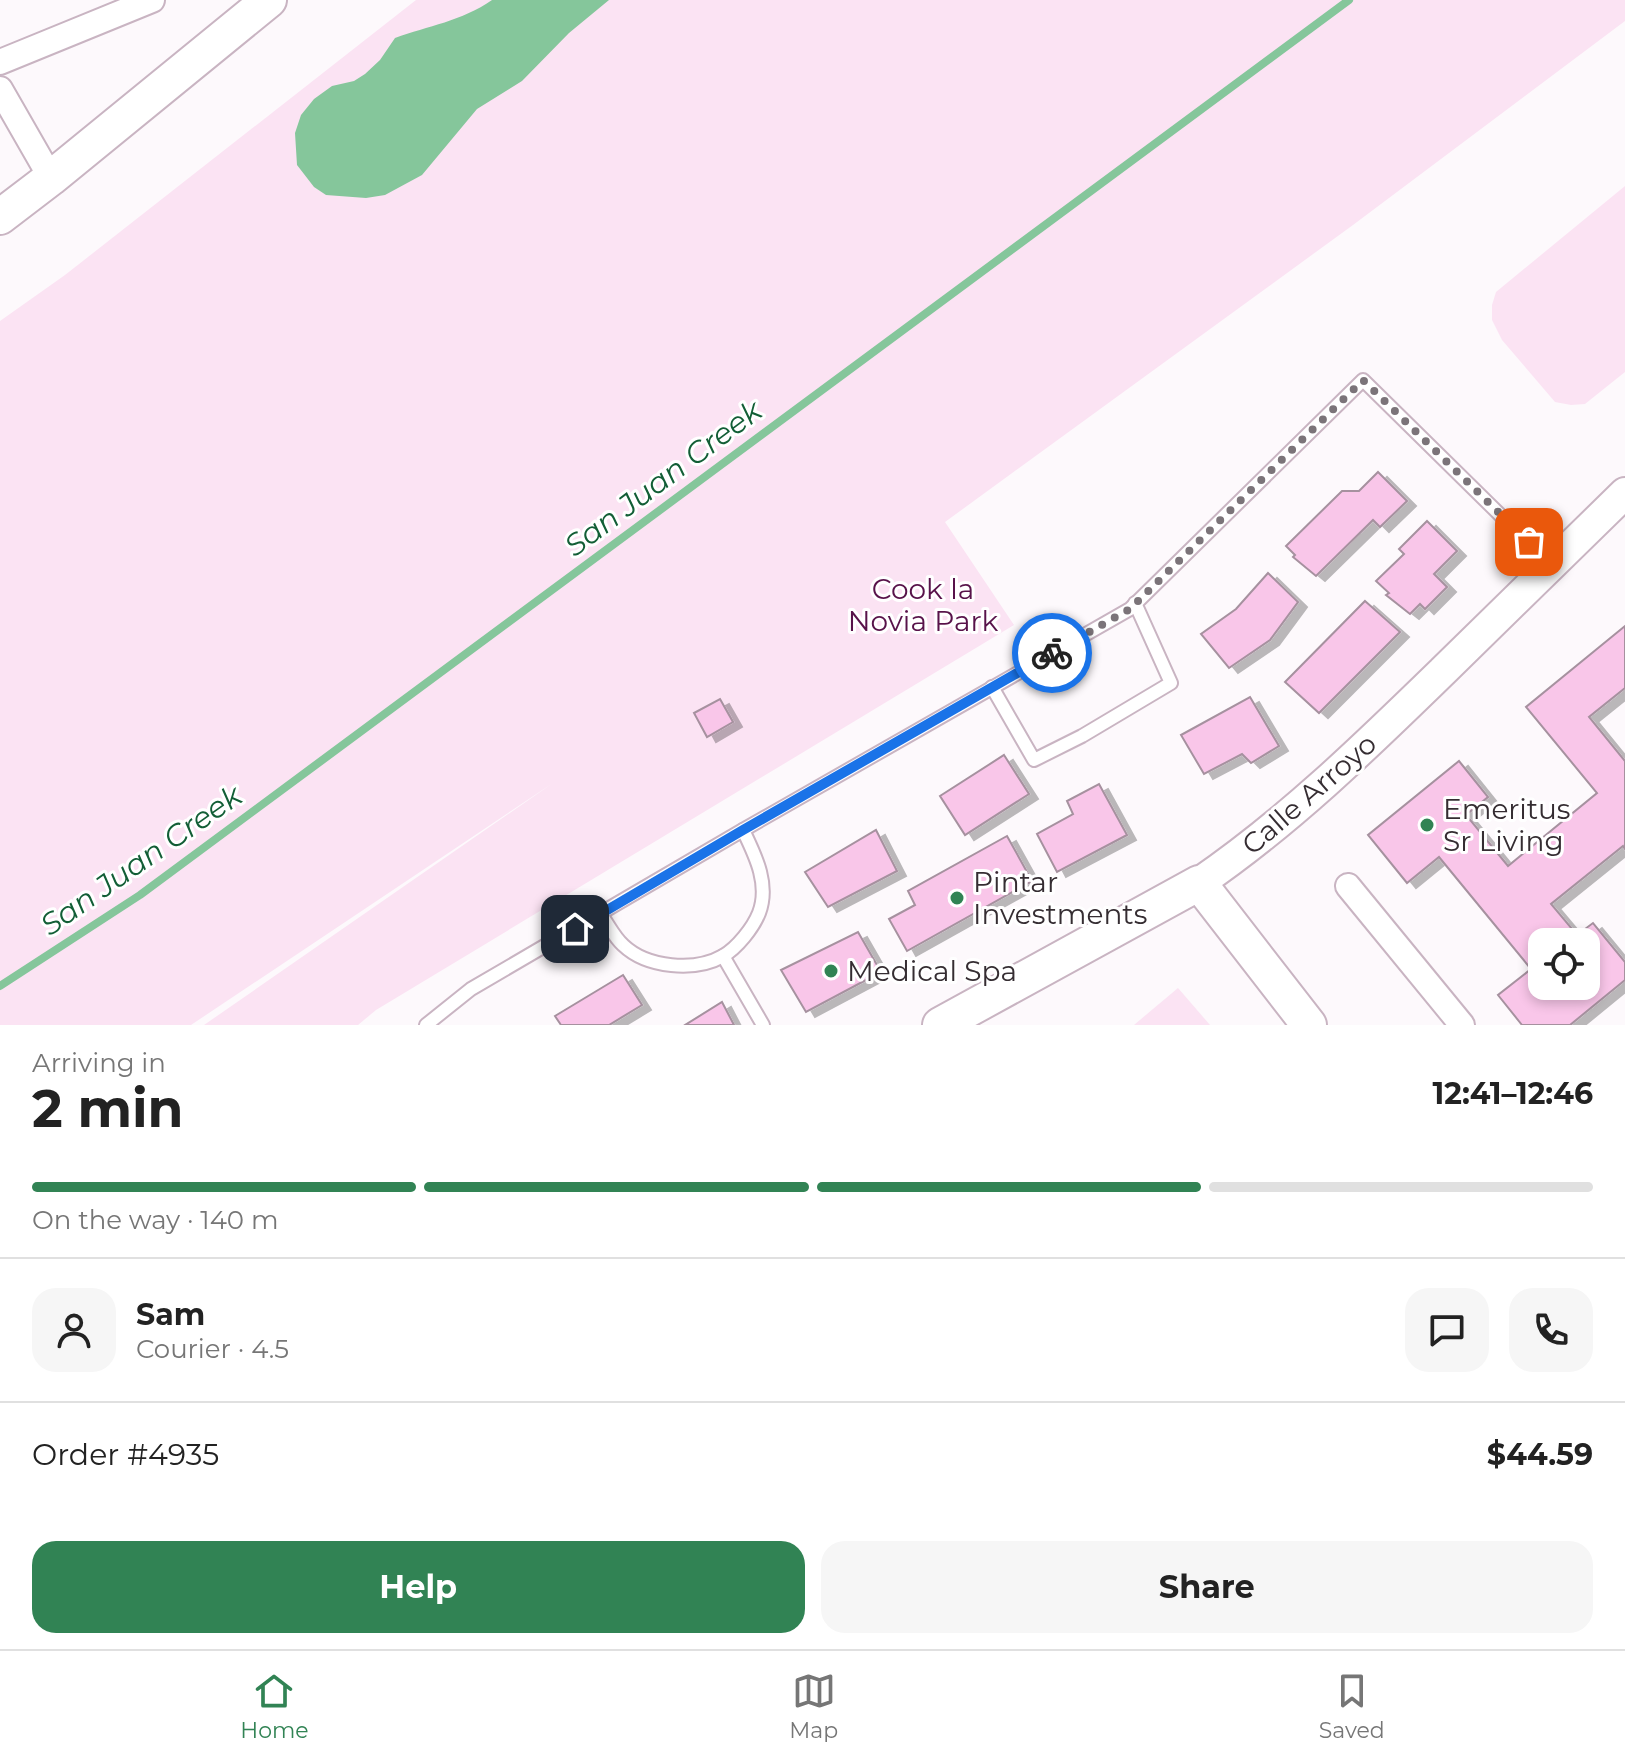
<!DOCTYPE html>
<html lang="en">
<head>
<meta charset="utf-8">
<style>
  body { margin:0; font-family:Montserrat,sans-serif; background:#f6f6f6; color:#222; height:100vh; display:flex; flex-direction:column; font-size:30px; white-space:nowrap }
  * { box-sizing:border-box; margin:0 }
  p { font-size:26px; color:#767676 }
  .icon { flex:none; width:44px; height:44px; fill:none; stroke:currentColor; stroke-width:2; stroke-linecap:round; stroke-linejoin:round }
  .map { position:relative; height:1025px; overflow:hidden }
  .panel { display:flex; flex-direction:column; background:#fff; flex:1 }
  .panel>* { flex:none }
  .buttons { position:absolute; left:1528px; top:928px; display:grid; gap:16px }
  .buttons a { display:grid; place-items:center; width:72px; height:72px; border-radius:16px; background:#fff; box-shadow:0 4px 12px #0003; font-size:40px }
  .pin { position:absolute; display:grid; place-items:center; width:68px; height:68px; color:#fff; margin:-34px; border-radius:16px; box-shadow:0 4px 12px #0006 }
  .courier { position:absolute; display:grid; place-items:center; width:80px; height:80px; margin:-40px; border:6px solid #1a73e8; border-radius:50%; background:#fff; color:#222; box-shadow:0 2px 10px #0007 }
  .head em { font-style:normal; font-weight:700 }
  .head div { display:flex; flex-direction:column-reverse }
  .head { display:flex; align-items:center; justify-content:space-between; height:136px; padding:0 32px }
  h1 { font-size:52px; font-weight:700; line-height:60px }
  .bar { display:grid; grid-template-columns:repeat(4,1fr); gap:12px 8px; align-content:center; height:96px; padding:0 32px }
  .bar i { height:10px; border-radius:6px; background:#e0e0e0 }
  .bar .on { background:#318354 }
  .bar p { grid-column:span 4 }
  .line { display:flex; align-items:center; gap:20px; padding:0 32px; border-top:2px solid #e0e0e0 }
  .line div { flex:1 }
  .round { display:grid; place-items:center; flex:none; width:84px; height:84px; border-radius:24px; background:#f6f6f6 }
  .cta { display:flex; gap:16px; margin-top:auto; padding:16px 32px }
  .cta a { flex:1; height:92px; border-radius:24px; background:#318354; color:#fff; font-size:32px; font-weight:700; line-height:92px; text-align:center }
  .cta a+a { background:#f6f6f6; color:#222 }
  .tab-bar { display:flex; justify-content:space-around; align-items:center; height:112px; border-top:2px solid #e0e0e0; background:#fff; font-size:22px; color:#767676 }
  .tab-bar a { display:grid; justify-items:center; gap:4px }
  .tab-bar .on { color:#318354 }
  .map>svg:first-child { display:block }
</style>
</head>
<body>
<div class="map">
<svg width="1625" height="1025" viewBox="0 0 1625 1025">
  <defs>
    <filter id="shadow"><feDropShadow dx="9" dy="5" stdDeviation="0" flood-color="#0004"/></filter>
  </defs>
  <rect width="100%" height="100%" fill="#fdf9fc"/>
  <g fill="#fbe3f3">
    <path d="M416,0h1209v21l-272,204 -408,297 69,103 -638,385 -18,15h-154l349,-242 -362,242h-191v-704l65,-46z"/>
    <path d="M1625,186v186l-40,32 -14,1 -16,-3 -53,-62 -10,-20v-15l4,-13z"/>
    <path d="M1178,988l32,37h-76z"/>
  </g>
  <path fill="#85c69b" d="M492,0h117l-40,33 -47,48 -45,28 -55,66 -37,20 -19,3 -40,-3 -12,-8 -17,-22 -2,-32 6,-18 13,-16 18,-13 22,-5 11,-7 15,-14 15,-22c33,-12 67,-17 97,-38z"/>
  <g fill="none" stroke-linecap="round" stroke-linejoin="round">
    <path stroke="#85c69b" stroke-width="8" d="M0,986l140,-91 1209,-895"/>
  </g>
  <g fill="#f9c6e9" stroke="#a6919f" stroke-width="2" fill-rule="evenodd" filter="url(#shadow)">
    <path d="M1378,472l29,29 -27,26 -7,-7 -57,56 -23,-19 2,-2 -9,-9 56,-55h17z"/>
    <path d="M1427,521l30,30 -23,23 13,13 -22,22 -5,-5 -10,10 -24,-19 3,-2 -13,-12 28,-27 -5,-5z"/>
    <path d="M1268,573l30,29 -28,38 -41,28 -28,-34 35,-25z"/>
    <path d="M1365,601l35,31 -81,81 -34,-31z"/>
    <path d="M1625,626v62l-36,29 36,44v88l-2,-3 -72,58 26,31 16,-12 32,39v18l-55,45h-48l-24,-30 33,-26 -92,-112 -32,26 -39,-48 91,-74 29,36 -22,18 42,51 89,-73 -71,-86zM1542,942h44v44h-44z"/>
    <path d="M1250,697l29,49 -28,17 -9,-9 -38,20 -23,-39z"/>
    <path d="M720,699l13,23 -26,15 -13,-24z"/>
    <path d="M1004,755l25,39 -64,41 -25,-39z"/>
    <path d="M1099,784l28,51 -70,37 -20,-38 36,-20 -6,-13z"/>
    <path d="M876,830l21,41 -69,36 -23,-35z"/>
    <path d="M1007,836l25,45 -125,70 -18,-32 26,-14 -7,-14z"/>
    <path d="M858,932l23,40 -75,40 -25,-42z"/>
    <path d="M623,975l19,30 -33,20h-48l-6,-9z"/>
    <path d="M722,1002l12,23h-49z"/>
  </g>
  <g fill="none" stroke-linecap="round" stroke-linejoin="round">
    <g stroke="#c9b4c2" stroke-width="16">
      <g id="service">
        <path d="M992,687l42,73 48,-24 89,-53 -36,-80"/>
        <path d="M601,915c7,9 13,22 22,30 24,23 72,27 100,11 14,-8 30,-28 36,-43 11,-29 -4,-58 -16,-83"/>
        <path d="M723,956l40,69"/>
        <path d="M426,1025l45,-36 272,-159 387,-221 233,-229 188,185"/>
      </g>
    </g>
    <g stroke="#c9b4c2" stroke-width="28">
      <g id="minor">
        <path d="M0,62l152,-62"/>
        <path d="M0,89l51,89"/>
        <path d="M1348,886l114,139"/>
      </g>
    </g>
    <g stroke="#c9b4c2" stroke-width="34">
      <path id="tertiary" d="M1199,883c89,-61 166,-136 243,-211 61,-60 122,-120 183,-179"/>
    </g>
    <g stroke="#c9b4c2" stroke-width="38">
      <g id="secondary">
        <path d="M0,217l51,-39 218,-178"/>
        <path d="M940,1025l259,-142 110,142"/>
      </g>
    </g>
    <use href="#service" stroke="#fff" stroke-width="12"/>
    <use href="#minor" stroke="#fff" stroke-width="24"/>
    <use href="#tertiary" stroke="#fff" stroke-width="30"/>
    <use href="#secondary" stroke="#fff" stroke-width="34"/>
  </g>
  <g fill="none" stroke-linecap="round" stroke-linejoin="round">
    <path stroke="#7b7479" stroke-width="8" stroke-dasharray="0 14.4" d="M1052,653l78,-44 233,-229 166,162"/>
    <path stroke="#1a73e8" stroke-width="10" d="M575,929l168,-99 309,-177"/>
  </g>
  <g fill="#318354" stroke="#fff" stroke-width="3">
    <circle cx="1427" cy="825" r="8"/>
    <circle cx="957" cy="898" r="8"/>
    <circle cx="831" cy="971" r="8"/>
  </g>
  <g text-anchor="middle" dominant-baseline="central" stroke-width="6" stroke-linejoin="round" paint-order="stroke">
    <g font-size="28" fill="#58124a" stroke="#fff">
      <text x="923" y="589">Cook la<tspan x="923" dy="32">Novia Park</tspan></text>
    </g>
    <g font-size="28" fill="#352d32" stroke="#fff">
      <text transform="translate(1309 794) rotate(-41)">Calle Arroyo</text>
    </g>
    <g font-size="28" fill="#352d32" stroke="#fff" text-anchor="start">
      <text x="1443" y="809">Emeritus<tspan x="1443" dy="32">Sr Living</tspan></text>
      <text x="973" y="882">Pintar<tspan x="973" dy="32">Investments</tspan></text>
      <text x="847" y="971">Medical Spa</text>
    </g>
    <g font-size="30" font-style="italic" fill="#125e36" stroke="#fff">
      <text transform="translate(663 478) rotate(-37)">San Juan Creek</text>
      <text transform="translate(141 860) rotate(-35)">San Juan Creek</text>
    </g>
  </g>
</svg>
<div class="buttons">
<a><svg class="icon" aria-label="locate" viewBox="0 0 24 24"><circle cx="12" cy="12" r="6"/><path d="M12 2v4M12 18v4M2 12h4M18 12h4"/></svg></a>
</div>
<div class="pin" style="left:1529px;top:542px;background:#ea580c"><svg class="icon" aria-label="bag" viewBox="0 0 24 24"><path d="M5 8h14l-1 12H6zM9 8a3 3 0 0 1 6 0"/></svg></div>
<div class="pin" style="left:575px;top:929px;background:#1f2937"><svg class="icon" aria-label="home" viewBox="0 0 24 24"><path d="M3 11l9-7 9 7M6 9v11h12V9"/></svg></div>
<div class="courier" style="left:1052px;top:653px"><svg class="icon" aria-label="bike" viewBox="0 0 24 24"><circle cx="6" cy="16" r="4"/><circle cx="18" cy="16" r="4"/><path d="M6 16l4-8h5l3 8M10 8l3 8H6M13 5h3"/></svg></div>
</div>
<section class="panel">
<div class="head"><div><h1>2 min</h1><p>Arriving in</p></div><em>12:41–12:46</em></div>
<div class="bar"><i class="on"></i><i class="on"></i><i class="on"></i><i></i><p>On the way · 140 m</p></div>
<div class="line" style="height:144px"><a class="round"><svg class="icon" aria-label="person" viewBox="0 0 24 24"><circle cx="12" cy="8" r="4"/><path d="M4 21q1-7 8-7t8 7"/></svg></a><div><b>Sam</b><p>Courier · 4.5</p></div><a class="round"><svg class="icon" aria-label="chat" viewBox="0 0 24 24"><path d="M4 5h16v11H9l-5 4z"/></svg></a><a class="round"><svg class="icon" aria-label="phone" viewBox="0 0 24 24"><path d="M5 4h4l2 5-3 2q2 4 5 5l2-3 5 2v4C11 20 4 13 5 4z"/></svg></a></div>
<div class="line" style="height:104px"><div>Order #4935</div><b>$44.59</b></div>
<div class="cta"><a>Help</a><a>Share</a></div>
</section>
<nav class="tab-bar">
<a class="on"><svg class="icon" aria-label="home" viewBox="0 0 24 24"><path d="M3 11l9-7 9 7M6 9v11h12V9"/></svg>Home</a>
<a><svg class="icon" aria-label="map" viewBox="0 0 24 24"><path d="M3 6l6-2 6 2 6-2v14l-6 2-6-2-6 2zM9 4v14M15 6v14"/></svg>Map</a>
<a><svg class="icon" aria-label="saved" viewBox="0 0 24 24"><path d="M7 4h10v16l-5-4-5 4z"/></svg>Saved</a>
</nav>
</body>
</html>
